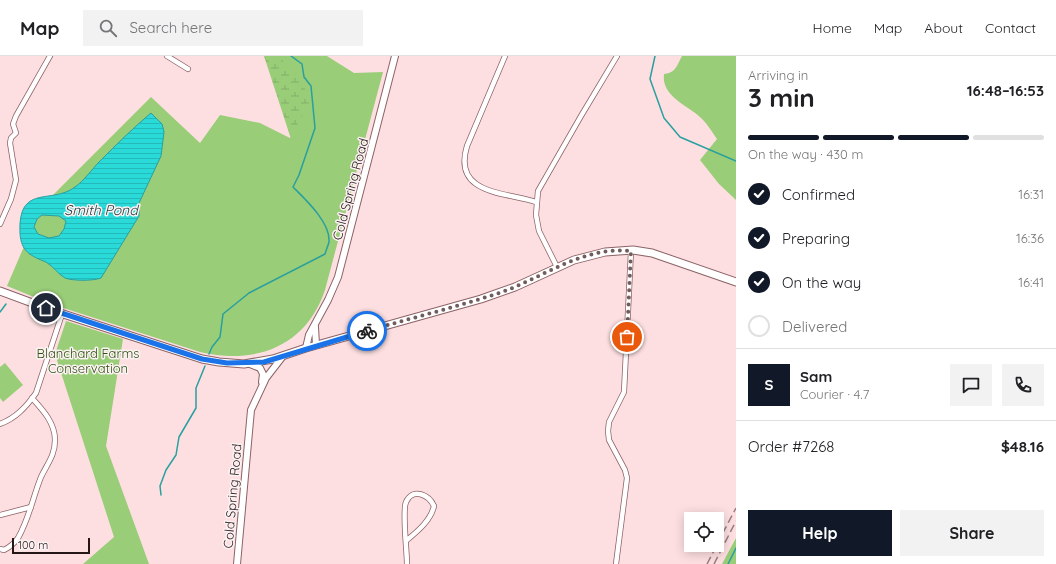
<!DOCTYPE html>
<html lang="en">
<head>
<meta charset="utf-8">
<style>
  body { margin:0; font-family:Quicksand,sans-serif; background:#f2f2f2; color:#202124; height:100vh; display:flex; flex-direction:column; font-size:15px; white-space:nowrap }
  * { box-sizing:border-box; margin:0 }
  p { font-size:13px; color:#757577 }
  .icon { flex:none; width:22px; height:22px; fill:none; stroke:currentColor; stroke-width:2; stroke-linecap:round; stroke-linejoin:round }
  .map { position:relative; flex:1; overflow:hidden }
  .details { display:flex; flex-direction:column; background:#fff; width:320px }
  .details>* { flex:none }
  .tools { position:absolute; left:684px; top:456px; display:grid; gap:8px }
  .tools a { display:grid; place-items:center; width:40px; height:40px; border-radius:0px; background:#fff; box-shadow:0 2px 10px #0003; font-size:20px }
  .scale { position:absolute; left:12px; bottom:10px; width:78px; box-sizing:border-box; padding-left:4px; border:2px solid #261517; border-top:0; font-size:11px; line-height:14px; white-space:nowrap; color:#261517; -webkit-text-stroke:3px #fcf2f3; paint-order:stroke }
  .pin { position:absolute; display:grid; place-items:center; width:34px; height:34px; color:#fff; margin:-17px; border:2px solid #fff; border-radius:50%; box-shadow:0 1px 4px #0007 }
  .courier { position:absolute; display:grid; place-items:center; width:40px; height:40px; margin:-20px; border:3px solid #1a73e8; border-radius:50%; background:#fff; color:#222; box-shadow:0 1px 5px #0007 }
  .head em { font-style:normal; font-weight:800 }
  .head div { display:flex; flex-direction:column-reverse }
  .head { display:flex; align-items:center; justify-content:space-between; height:68px; padding:0 12px }
  h1 { font-size:26px; font-weight:800; line-height:30px }
  .bar { display:grid; grid-template-columns:repeat(4,1fr); gap:6px 4px; align-content:center; height:48px; padding:0 12px }
  .bar i { height:5px; border-radius:3px; background:#e0e0e0 }
  .bar .current { background:#111827 }
  .bar p { grid-column:span 4 }
  .line { display:flex; align-items:center; gap:10px; padding:0 12px; border-top:1px solid #e0e0e0 }
  .line div { flex:1 }
  .round { display:grid; place-items:center; flex:none; width:42px; height:42px; border-radius:0px; background:#f2f2f2 }
  ol { padding:0 12px; list-style:none }
  li { display:flex; align-items:center; gap:12px; height:44px }
  li p { margin-inline-start:auto }
  li .icon { padding:4px; border-radius:50%; background:#111827; color:#fff; stroke-width:4 }
  li:last-child { color:#757577 }
  li i { width:22px; height:22px; border:2px solid #e0e0e0; border-radius:50% }
  .action { display:flex; gap:8px; margin-top:auto; padding:8px 12px }
  .action a { flex:1; height:46px; border-radius:0px; background:#111827; color:#fff; font-size:16px; font-weight:800; line-height:46px; text-align:center }
  .action a+a { background:#f2f2f2; color:#202124 }
  header { display:flex; align-items:center; gap:24px; box-sizing:border-box; height:56px; padding:0 20px; background:#fff; border-bottom:1px solid #e0e0e0 }
  header strong { font-size:19px }
  nav { display:flex; gap:22px; margin-inline-start:auto; font-size:14px }
  .search { width:280px; height:36px; background:#f2f2f2; display:flex; align-items:center; gap:10px; box-sizing:border-box; padding:0 14px; border-radius:0px; color:#757577; font-size:15px }
  main { display:flex; flex:1; min-height:0 }
  .map>svg:first-child { display:block }
</style>
</head>
<body>
<header>
<strong>Map</strong>
<div class="search"><svg class="icon" aria-label="search" viewBox="0 0 24 24"><circle cx="10" cy="10" r="6"/><path d="M15 15l6 6"/></svg>Search here</div>
<nav><a>Home</a><a>Map</a><a>About</a><a>Contact</a></nav>
</header>
<main>
<div class="map">
<svg width="736" height="508" viewBox="0 0 736 508">
  <defs>
    <pattern id="wetland-marsh" width="20" height="14" patternUnits="userSpaceOnUse"><rect width="20" height="14" fill="#99cd77"/><path d="M1 5h8M5 5V1M11 12h8M15 12V8" fill="none" stroke="#84af66"/></pattern>
    <pattern id="water-rules" width="6" height="5" patternUnits="userSpaceOnUse"><rect width="6" height="5" fill="#2adad9"/><path d="M0 2.5h6" fill="none" stroke="#25baba"/></pattern>
  </defs>
  <rect width="100%" height="100%" fill="#fddfe1"/>
  <path fill="url(#wetland-marsh)" d="M264,0h36l24,48 -19,78z"/>
  <g fill="#99cd77">
    <path d="M279,0h48l27,17 29,-1 -58,218c-19,57 -70,75 -125,62l-149,-48 -44,-18 34,-79 110,-110 49,46 20,-28 40,8 30,15 22,-40z"/>
    <path d="M682,0h54v144l-17,-16 -19,-24 17,-21c-5,-7 -10,-16 -17,-22 -13,-12 -39,-21 -36,-43 12,-1 13,-9 18,-18z"/>
    <path d="M66,265l57,18 -17,107 43,118h-66l31,-27 -59,-183z"/>
    <path d="M5,307l18,22 -20,17 -3,-4v-31z"/>
    <path d="M736,482v26h-14z"/>
  </g>
  <path fill="url(#water-rules)" stroke="#299f9f" fill-rule="evenodd" d="M151,57l11,11 2,8 -3,24 -22,47v13l-38,62c-8,3 -28,3 -36,0 -7,-4 -12,-12 -19,-16 -15,-6 -25,-10 -26,-29 -2,-50 31,-28 55,-46 9,-6 17,-18 25,-26 17,-17 33,-33 51,-48zM42,159l17,1 7,5 -2,8 -5,7 -10,2 -11,-4 -4,-7 3,-8z"/>
  <g fill="none" stroke-linecap="round" stroke-linejoin="round">
    <g stroke="#299f9f" stroke-width="1.5">
      <path d="M655,0l-5,23 14,39 16,19 56,24"/>
      <path d="M0,256l6,-8"/>
      <path d="M209,298l3,-7 8,-10 3,-23 26,-21 76,-39c1,-4 3,-8 4,-12 2,-19 -24,-43 -36,-55l6,-12 16,-47 -4,-42 -7,-9 -2,-13 -11,-8"/>
      <path d="M161,439l-1,-9 6,-16 10,-15 3,-18 17,-29v-20l9,-22"/>
      <path d="M728,508l8,-16"/>
    </g>
    <g stroke="#8c6265" stroke-width="6">
      <g id="minor">
        <path d="M167,0l21,13"/>
        <path d="M505,0l-38,90c-15,49 39,46 69,56"/>
        <path d="M0,168l11,-25 5,-19 -6,-37 1,-5 5,-5 -3,-9 3,-8 34,-60"/>
        <path d="M557,211l-18,-36 -3,-16 2,-24 43,-75 36,-60"/>
        <path d="M0,368c16,-6 26,-17 36,-31l26,-79"/>
        <path d="M0,459l31,-8"/>
        <path d="M0,493l4,1c6,-3 10,-6 14,-12 11,-19 15,-41 23,-61 6,-13 14,-21 14,-37 0,-17 -12,-30 -23,-42"/>
        <path d="M407,508c0,-13 -5,-53 -1,-62 7,-15 23,-7 28,4 -3,14 -16,25 -27,34"/>
        <path d="M616,508l11,-86 -2,-8 -16,-30 -1,-9 1,-9 15,-30 7,-141"/>
      </g>
    </g>
    <g stroke="#8c6265" stroke-width="8">
      <g id="tertiary">
        <path d="M315,271l1,18"/>
        <path d="M306,292l3,-13 19,-35 10,-23 57,-221"/>
        <path d="M250,308l10,4 3,6 -1,8"/>
        <path d="M237,508l14,-154 15,-32 17,-22"/>
      </g>
    </g>
    <g stroke="#8c6265" stroke-width="9">
      <path id="secondary" d="M0,235l54,20 148,48 17,3 25,2 29,-5 33,-11 175,-49 34,-12 59,-27 31,-8 28,-2 19,3 84,29"/>
    </g>
    <use href="#minor" stroke="#fff" stroke-width="4.5"/>
    <use href="#tertiary" stroke="#fff" stroke-width="6"/>
    <use href="#secondary" stroke="#fff" stroke-width="7"/>
    <g stroke="#977f81" stroke-width="1.5" stroke-dasharray="8 4" stroke-linecap="butt">
      <path d="M717,488l19,-36"/>
      <path d="M707,508l10,-19"/>
      <path d="M714,508l22,-43"/>
    </g>
  </g>
  <g fill="none" stroke-linecap="round" stroke-linejoin="round">
    <path stroke="#715c5e" stroke-width="4" stroke-dasharray="0 7.2" d="M367,275c44,-13 90,-24 135,-39 42,-15 81,-46 129,-41l-4,86"/>
    <path stroke="#1a73e8" stroke-width="5" d="M46,252l156,51 25,4 37,-1 103,-31"/>
  </g>
  <g text-anchor="middle" dominant-baseline="central" stroke-width="3" stroke-linejoin="round" paint-order="stroke">
    <g font-size="13" fill="#261517" stroke="#fcf2f3">
      <text transform="translate(350 133) rotate(-75)">Cold Spring Road</text>
      <text transform="translate(232 440) rotate(-85)">Cold Spring Road</text>
    </g>
    <g font-size="13" fill="#2e5012" stroke="#fcf2f3">
      <text x="88" y="297">Blanchard Farms<tspan x="88" dy="15">Conservation</tspan></text>
    </g>
    <g font-size="14" font-style="italic" fill="#233d3d" stroke="#fcf2f3">
      <text x="101" y="154">Smith Pond</text>
    </g>
  </g>
</svg>
<div class="tools">
<a><svg class="icon" aria-label="locate" viewBox="0 0 24 24"><circle cx="12" cy="12" r="6"/><path d="M12 2v4M12 18v4M2 12h4M18 12h4"/></svg></a>
</div>
<div class="scale">100 m</div>
<div class="pin" style="left:627px;top:281px;background:#ea580c"><svg class="icon" aria-label="bag" viewBox="0 0 24 24"><path d="M5 8h14l-1 12H6zM9 8a3 3 0 0 1 6 0"/></svg></div>
<div class="pin" style="left:46px;top:252px;background:#1f2937"><svg class="icon" aria-label="home" viewBox="0 0 24 24"><path d="M3 11l9-7 9 7M6 9v11h12V9"/></svg></div>
<div class="courier" style="left:367px;top:275px"><svg class="icon" aria-label="bike" viewBox="0 0 24 24"><circle cx="6" cy="16" r="4"/><circle cx="18" cy="16" r="4"/><path d="M6 16l4-8h5l3 8M10 8l3 8H6M13 5h3"/></svg></div>
</div>
<section class="details">
<div class="head"><div><h1>3 min</h1><p>Arriving in</p></div><em>16:48–16:53</em></div>
<div class="bar"><i class="current"></i><i class="current"></i><i class="current"></i><i></i><p>On the way · 430 m</p></div>
<ol>
<li><svg class="icon" aria-label="check" viewBox="0 0 24 24"><path d="M5 12l5 5 9-10"/></svg>Confirmed<p>16:31</p></li>
<li><svg class="icon" aria-label="check" viewBox="0 0 24 24"><path d="M5 12l5 5 9-10"/></svg>Preparing<p>16:36</p></li>
<li><svg class="icon" aria-label="check" viewBox="0 0 24 24"><path d="M5 12l5 5 9-10"/></svg>On the way<p>16:41</p></li>
<li><i></i>Delivered</li>
</ol>
<div class="line" style="height:72px"><b class="round" style="background:#111827;color:#fff">S</b><div><b>Sam</b><p>Courier · 4.7</p></div><a class="round"><svg class="icon" aria-label="chat" viewBox="0 0 24 24"><path d="M4 5h16v11H9l-5 4z"/></svg></a><a class="round"><svg class="icon" aria-label="phone" viewBox="0 0 24 24"><path d="M5 4h4l2 5-3 2q2 4 5 5l2-3 5 2v4C11 20 4 13 5 4z"/></svg></a></div>
<div class="line" style="height:52px"><div>Order #7268</div><b>$48.16</b></div>
<div class="action"><a>Help</a><a>Share</a></div>
</section>
</main>
</body>
</html>
